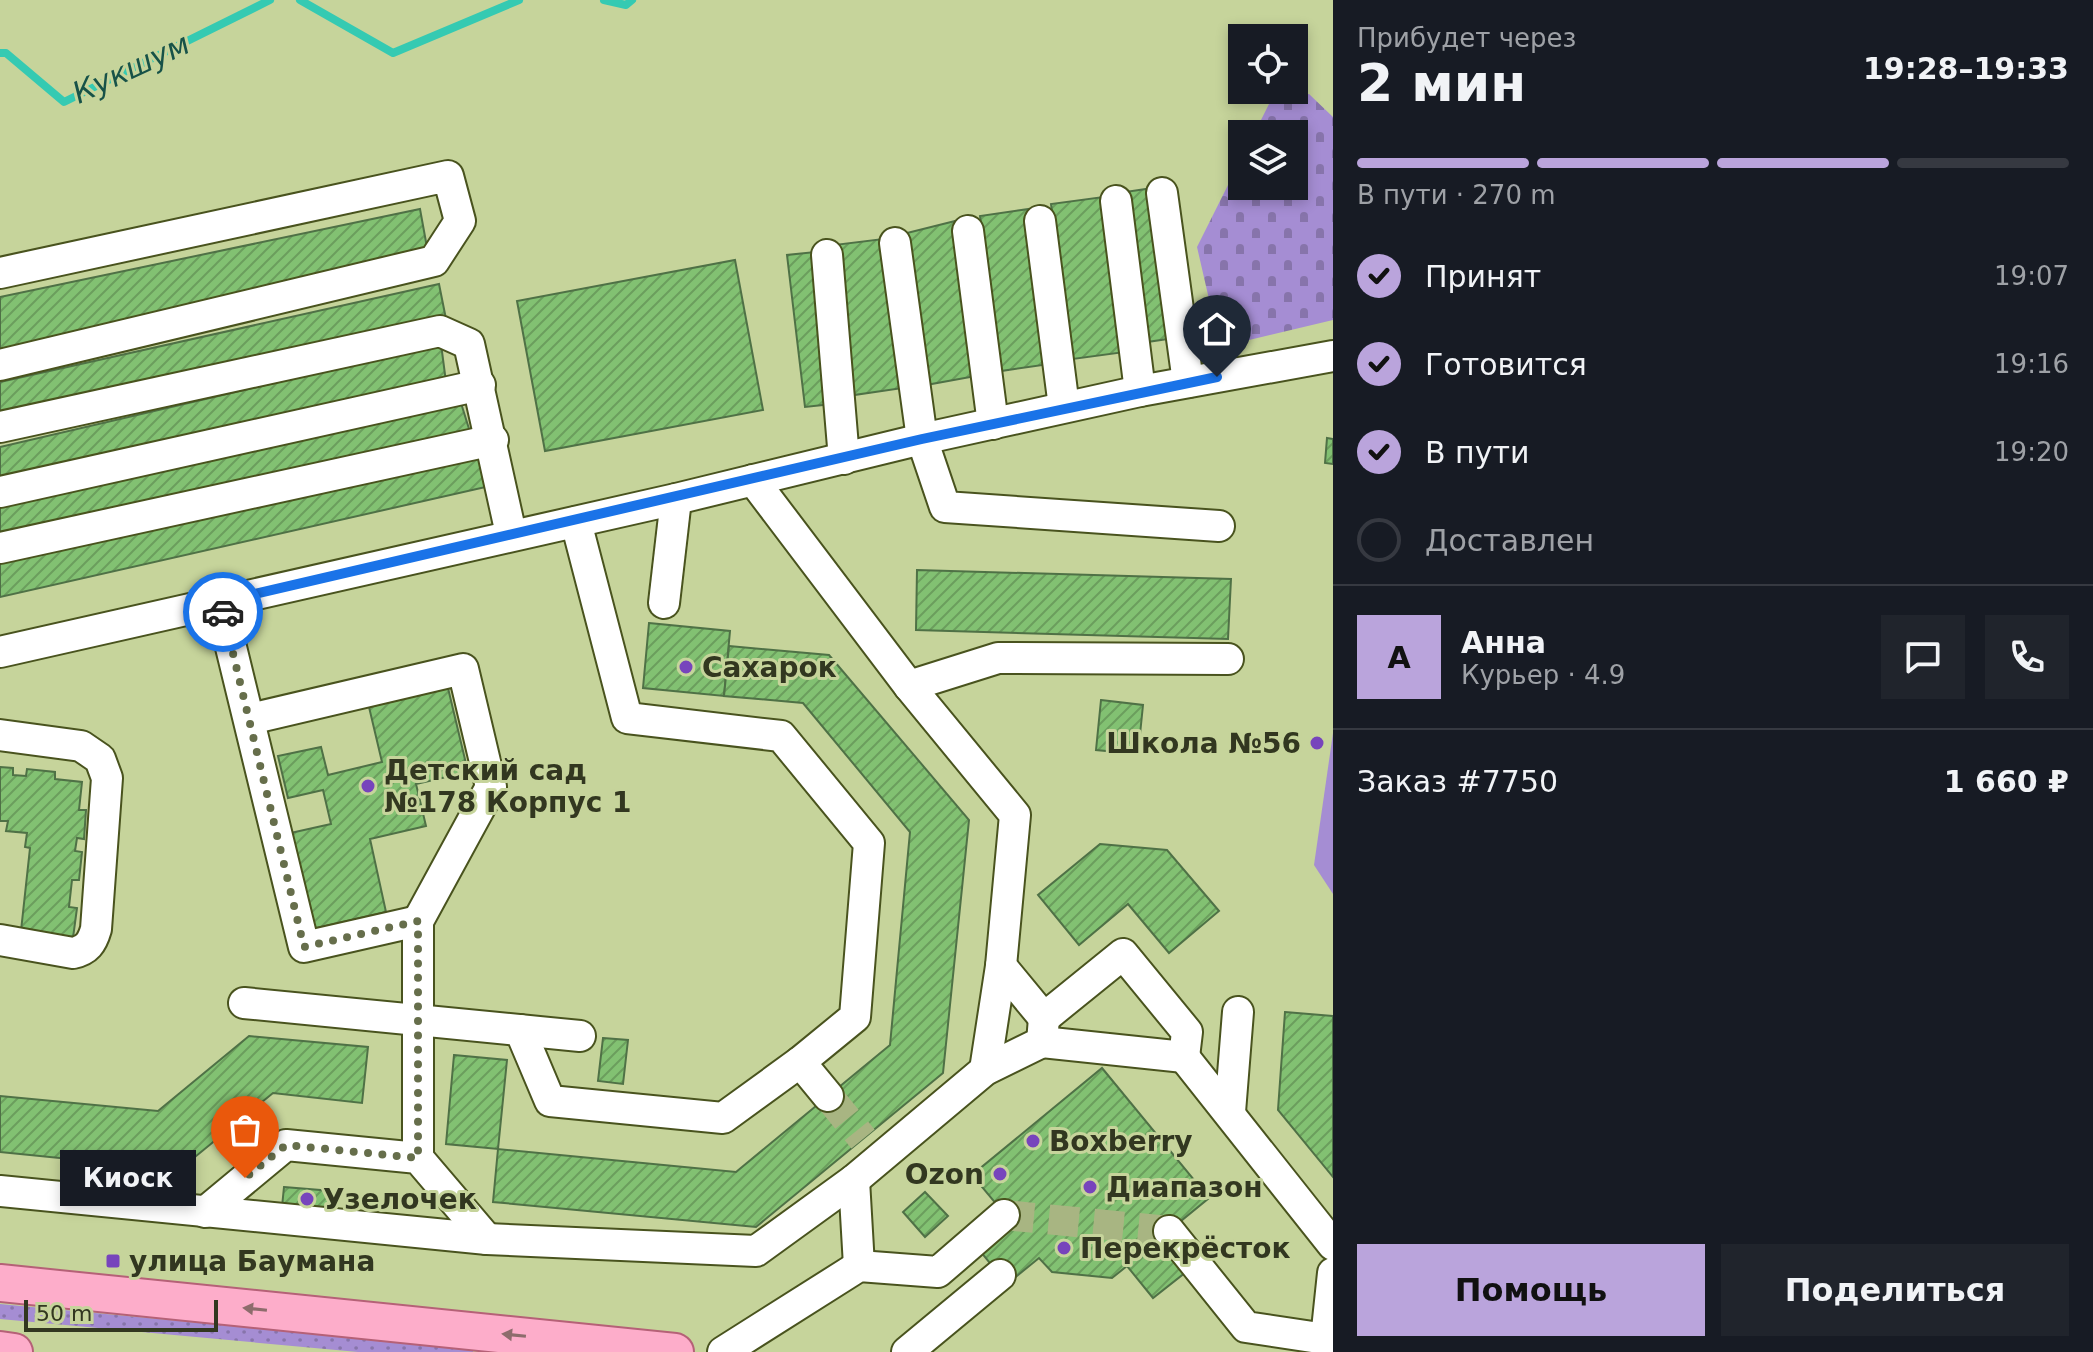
<!DOCTYPE html>
<html lang="ru">
<head>
<meta charset="utf-8">
<style>
  body { margin:0; font-family:"DejaVu Sans",sans-serif; background:#20242c; color:#f1f3f6; height:100vh; display:flex; flex-direction:column; font-size:30px; white-space:nowrap }
  * { box-sizing:border-box; margin:0 }
  p { font-size:26px; color:#9ea1a6 }
  .icon { flex:none; width:44px; height:44px; fill:none; stroke:currentColor; stroke-width:2; stroke-linecap:round; stroke-linejoin:round }
  .map { position:relative; flex:1; overflow:hidden }
  .details { display:flex; flex-direction:column; background:#171b24; width:760px }
  .details>* { flex:none }
  .buttons { position:absolute; left:1228px; top:24px; display:grid; gap:16px }
  .buttons a { display:grid; place-items:center; width:80px; height:80px; border-radius:0px; background:#171b24; box-shadow:0 4px 12px #0003; font-size:40px }
  .scale { position:absolute; left:24px; bottom:20px; width:194px; box-sizing:border-box; padding-left:8px; border:4px solid #323720; border-top:0; font-size:22px; line-height:28px; white-space:nowrap; color:#323720; -webkit-text-stroke:6px #c6d49b; paint-order:stroke }
  .pin { position:absolute; display:grid; place-items:center; width:68px; height:68px; color:#fff; margin:-82px -34px; border-radius:50% 50% 50% 0; rotate:-45deg; box-shadow:0 0 8px #0007 }
  .pin .icon { rotate:45deg }
  .courier { position:absolute; display:grid; place-items:center; width:80px; height:80px; margin:-40px; border:6px solid #1a73e8; border-radius:50%; background:#fff; color:#222; box-shadow:0 2px 10px #0007 }
  .bubble { position:absolute; height:56px; border-radius:0px; background:#171b24; box-shadow:0 4px 12px #0003; font-size:26px; font-weight:700; line-height:56px; text-align:center }
  .overview em { font-style:normal; font-weight:700 }
  .overview div { display:flex; flex-direction:column-reverse }
  .overview { display:flex; align-items:center; justify-content:space-between; height:136px; padding:0 24px }
  h1 { font-size:52px; font-weight:700; line-height:60px }
  .bar { display:grid; grid-template-columns:repeat(4,1fr); gap:12px 8px; align-content:center; height:96px; padding:0 24px }
  .bar i { height:10px; border-radius:6px; background:#363941 }
  .bar .on { background:#baa4dc }
  .bar p { grid-column:span 4 }
  .line { display:flex; align-items:center; gap:20px; padding:0 24px; border-top:2px solid #363941 }
  .line div { flex:1 }
  .round { display:grid; place-items:center; flex:none; width:84px; height:84px; border-radius:0px; background:#20242c }
  ol { padding:0 24px; list-style:none }
  li { display:flex; align-items:center; gap:24px; height:88px }
  li p { margin-inline-start:auto }
  li .icon { padding:8px; border-radius:50%; background:#baa4dc; color:#111; stroke-width:4 }
  li:last-child { color:#9ea1a6 }
  li i { width:44px; height:44px; border:4px solid #363941; border-radius:50% }
  .action { display:flex; gap:16px; margin-top:auto; padding:16px 24px }
  .action a { flex:1; height:92px; border-radius:0px; background:#baa4dc; color:#111; font-size:32px; font-weight:700; line-height:92px; text-align:center }
  .action a+a { background:#20242c; color:#f1f3f6 }
  main { display:flex; flex:1; min-height:0 }
  .map>svg:first-child { display:block }
</style>
</head>
<body>
<main>
<div class="map">
<svg width="1333" height="1352" viewBox="0 0 1333 1352">
  <defs>
    <pattern id="grass-dots" width="8" height="8" patternUnits="userSpaceOnUse" patternTransform="scale(2)"><rect width="8" height="8" fill="#a58dd3"/><path d="M2 2h.1M6 6h.1" fill="none" stroke="#8774ab" stroke-width="1.8" stroke-linecap="round"/></pattern>
    <pattern id="cemetery-stones" width="16" height="16" patternUnits="userSpaceOnUse" patternTransform="scale(2)"><rect width="16" height="16" fill="#a58dd3"/><path d="M2 7V4a2 2 0 0 1 4 0v3zM10 15v-3a2 2 0 0 1 4 0v3z" fill="#8774ab"/></pattern>
    <pattern id="building-hatch" width="6" height="6" patternUnits="userSpaceOnUse" patternTransform="scale(2)"><rect width="6" height="6" fill="#82c172"/><path d="M-1 1l2-2M0 6l6-6M5 7l2-2" fill="none" stroke="#6b9e5d"/></pattern>
  </defs>
  <rect width="100%" height="100%" fill="#c6d49b"/>
  <path fill="url(#grass-dots)" d="M0,1304l473,45v3h-115l-358,-33z"/>
  <path fill="url(#cemetery-stones)" d="M1309,94l24,23v203l-113,27 -23,-100 45,-90v29h52v-52h-40l18,-36z"/>
  <path fill="#a58dd3" d="M1333,733v161l-19,-29z"/>
  <g fill="none" stroke-linecap="round" stroke-linejoin="round">
    <g stroke="#35cab2" stroke-width="8">
      <path d="M300,0l93,53 126,-53"/>
      <path d="M604,0l22,5 6,-5"/>
      <path d="M0,53h6l58,49 206,-102"/>
    </g>
  </g>
  <g fill="url(#building-hatch)" stroke="#4f7146" stroke-width="2">
    <path d="M1153,188l22,150 -28,4 -22,-150z"/>
    <path d="M1103,197l22,155 -52,7 -22,-155z"/>
    <path d="M420,209l8,44 -428,98v-54z"/>
    <path d="M1029,209l21,155 -49,7 -21,-155z"/>
    <path d="M955,221l21,155 -50,9 -19,-152z"/>
    <path d="M883,239l20,149 -49,7 -20,-150z"/>
    <path d="M815,252l17,152 -27,3 -18,-152z"/>
    <path d="M735,260l28,150 -218,41 -28,-150z"/>
    <path d="M439,284l8,40 -447,95v-37z"/>
    <path d="M441,344l5,38 -446,99v-34z"/>
    <path d="M461,403l9,29 -470,104v-29z"/>
    <path d="M1327,438l6,1v25l-8,-1z"/>
    <path d="M482,453l8,33 -490,111v-36z"/>
    <path d="M917,570l314,9 -3,60 -312,-9z"/>
    <path d="M649,623l81,8 -6,65 -81,-8z"/>
    <path d="M729,646l100,9 140,165 -26,253 -187,154 -263,-25 5,-53 238,23 154,-127 20,-213 -107,-129 -79,-7z"/>
    <path d="M448,688l20,84 -52,12 10,42 -56,13 16,73 -78,18 -22,-96 45,-10 -8,-34 -35,8 -10,-42 43,-9 7,28 54,-13 -13,-55z"/>
    <path d="M1101,700l42,5 -5,49 -42,-4z"/>
    <path d="M0,767l13,1v7l13,1 1,-7 28,3v7l27,3 -3,28h7l-2,29 -7,-1 -2,13 7,1 -3,28h-7l-3,27 8,1 -4,30 -52,-7 9,-83 -5,-1 2,-14 -21,-2 2,-10h-8z"/>
    <path d="M1100,844l67,6 52,61 -50,42 -41,-49 -49,41 -41,-50z"/>
    <path d="M1285,1012l48,4v161l-55,-67z"/>
    <path d="M249,1036l119,11 -6,56 -89,-10 -94,77 -179,-18v-56l158,15z"/>
    <path d="M603,1038l25,2 -5,44 -25,-3z"/>
    <path d="M454,1055l53,5 -9,89 -52,-5z"/>
    <path d="M1102,1068l107,130 -50,41 27,33 -33,26 -26,-32 -15,12 -60,-6 -13,-14 -32,26 -27,-33 33,-27 -41,-49z"/>
    <path d="M284,1187l48,4 -2,26 -48,-10z"/>
    <path d="M925,1192l23,24 -23,21 -22,-25z"/>
  </g>
  <g fill="none" stroke-linecap="round" stroke-linejoin="round">
    <g stroke="#a8b582" stroke-width="30" stroke-dasharray="30 15" stroke-linecap="butt">
      <path d="M828,1096l35,43"/>
      <path d="M1004,1215l165,16"/>
    </g>
    <g stroke="#49531e" stroke-width="34">
      <g id="minor">
        <path d="M1162,193l26,189"/>
        <path d="M1116,201l24,190"/>
        <path d="M1040,221l24,186"/>
        <path d="M968,231l25,193"/>
        <path d="M895,243l27,196 23,68 274,19"/>
        <path d="M827,255l17,204"/>
        <path d="M0,273l448,-97 12,45 -26,40 -434,104"/>
        <path d="M0,427l440,-96 29,13 42,190"/>
        <path d="M753,480l156,206 106,129 -14,151 -16,104"/>
        <path d="M0,492l480,-107"/>
        <path d="M576,522l51,196 154,18 88,107 -14,174 -55,45 28,34"/>
        <path d="M0,548l493,-108"/>
        <path d="M220,602l84,345 114,-26"/>
        <path d="M664,603l12,-104"/>
        <path d="M0,652l676,-153 246,-60 218,-48 193,-35"/>
        <path d="M909,686l89,-28 230,1"/>
        <path d="M250,719l213,-50 28,118 -73,134v237"/>
        <path d="M0,735l81,11 19,13 7,19 -11,151c-4,14 -9,21 -23,24l-73,-13"/>
        <path d="M1001,966l43,52 79,-64 64,78 -3,25 -142,-15"/>
        <path d="M244,1003l336,33"/>
        <path d="M520,1030l30,71 173,17 77,-56"/>
        <path d="M1184,1057l149,188"/>
        <path d="M1230,1112l8,-100"/>
        <path d="M854,1180l5,86"/>
        <path d="M0,1191l487,48 269,12 98,-71 131,-110 57,-28 2,-24"/>
        <path d="M205,1212l81,-67 132,13 69,81"/>
        <path d="M1169,1231l77,96 80,12 7,-66"/>
        <path d="M723,1352l136,-86 79,6 66,-57"/>
        <path d="M907,1352l93,-77"/>
      </g>
    </g>
    <g stroke="#b56177" stroke-width="40">
      <g id="major">
        <path d="M0,1283l675,69"/>
        <path d="M0,1350l14,2"/>
      </g>
    </g>
    <use href="#minor" stroke="#fff" stroke-width="30"/>
    <use href="#major" stroke="#fdadca" stroke-width="36"/>
  </g>
  <defs><path id="oneway-solid" d="M-6-.8H1V-3.2L6.5 0L1 3.2V.8H-6Z" transform="scale(2)"/></defs>
  <g fill="#8d6c6c">
    <use href="#oneway-solid" transform="translate(255 1309) rotate(-174)"/>
    <use href="#oneway-solid" transform="translate(514 1335) rotate(-174)"/>
  </g>
  <g fill="none" stroke-linecap="round" stroke-linejoin="round">
    <path stroke="#666e4b" stroke-width="8" stroke-dasharray="0 14.4" d="M223,612l81,335 114,-26v237l-132,-13 -41,33"/>
    <path stroke="#1a73e8" stroke-width="10" d="M223,612l-3,-10 702,-163 295,-62"/>
  </g>
  <g fill="#7744bc" stroke="#c6d49b" stroke-width="3">
    <circle cx="686" cy="667" r="8"/>
    <circle cx="1317" cy="743" r="8"/>
    <circle cx="368" cy="786" r="8"/>
    <circle cx="1033" cy="1141" r="8"/>
    <circle cx="1000" cy="1174" r="8"/>
    <circle cx="1090" cy="1187" r="8"/>
    <circle cx="307" cy="1199" r="8"/>
    <circle cx="1064" cy="1248" r="8"/>
    <rect x="105" y="1253" width="16" height="16" rx="4"/>
  </g>
  <g text-anchor="middle" dominant-baseline="central" stroke-width="6" stroke-linejoin="round" paint-order="stroke">
    <g font-size="28" font-weight="bold" fill="#323720" stroke="#c6d49b" text-anchor="start">
      <text x="702" y="667">Сахарок</text>
      <text x="1301" y="743" text-anchor="end">Школа №56</text>
      <text x="384" y="770">Детский сад<tspan x="384" dy="32">№178 Корпус 1</tspan></text>
      <text x="1049" y="1141">Boxberry</text>
      <text x="984" y="1174" text-anchor="end">Ozon</text>
      <text x="1106" y="1187">Диапазон</text>
      <text x="323" y="1199">Узелочек</text>
      <text x="1080" y="1248">Перекрёсток</text>
      <text x="129" y="1261">улица Баумана</text>
    </g>
    <g font-size="30" font-style="italic" fill="#175248" stroke="#c6d49b">
      <text transform="translate(131 68) rotate(-25)">Кукшум</text>
    </g>
  </g>
</svg>
<div class="buttons">
<a><svg class="icon" aria-label="locate" viewBox="0 0 24 24"><circle cx="12" cy="12" r="6"/><path d="M12 2v4M12 18v4M2 12h4M18 12h4"/></svg></a>
<a><svg class="icon" aria-label="layers" viewBox="0 0 24 24"><path d="M12 4l9 5-9 5-9-5zM3 14l9 5 9-5"/></svg></a>
</div>
<div class="scale">50 m</div>
<div class="pin" style="left:245px;top:1178px;background:#ea580c"><svg class="icon" aria-label="bag" viewBox="0 0 24 24"><path d="M5 8h14l-1 12H6zM9 8a3 3 0 0 1 6 0"/></svg></div>
<div class="pin" style="left:1217px;top:377px;background:#1f2937"><svg class="icon" aria-label="home" viewBox="0 0 24 24"><path d="M3 11l9-7 9 7M6 9v11h12V9"/></svg></div>
<div class="courier" style="left:223px;top:612px"><svg class="icon" aria-label="car" viewBox="0 0 24 24"><path d="M5 17H2v-5l4-1 3-4h7l3 4 3 1v5h-3M9 17h6M6 11h13"/><circle cx="7" cy="17" r="2"/><circle cx="17" cy="17" r="2"/></svg></div>
<div class="bubble" style="left:60px;top:1150px;width:136px">Киоск</div>
</div>
<section class="details">
<div class="overview"><div><h1>2 мин</h1><p>Прибудет через</p></div><em>19:28–19:33</em></div>
<div class="bar"><i class="on"></i><i class="on"></i><i class="on"></i><i></i><p>В пути · 270 m</p></div>
<ol>
<li><svg class="icon" aria-label="check" viewBox="0 0 24 24"><path d="M5 12l5 5 9-10"/></svg>Принят<p>19:07</p></li>
<li><svg class="icon" aria-label="check" viewBox="0 0 24 24"><path d="M5 12l5 5 9-10"/></svg>Готовится<p>19:16</p></li>
<li><svg class="icon" aria-label="check" viewBox="0 0 24 24"><path d="M5 12l5 5 9-10"/></svg>В пути<p>19:20</p></li>
<li><i></i>Доставлен</li>
</ol>
<div class="line" style="height:144px"><b class="round" style="background:#baa4dc;color:#111">А</b><div><b>Анна</b><p>Курьер · 4.9</p></div><a class="round"><svg class="icon" aria-label="chat" viewBox="0 0 24 24"><path d="M4 5h16v11H9l-5 4z"/></svg></a><a class="round"><svg class="icon" aria-label="phone" viewBox="0 0 24 24"><path d="M5 4h4l2 5-3 2q2 4 5 5l2-3 5 2v4C11 20 4 13 5 4z"/></svg></a></div>
<div class="line" style="height:104px"><div>Заказ #7750</div><b>1 660 ₽</b></div>
<div class="action"><a>Помощь</a><a>Поделиться</a></div>
</section>
</main>
</body>
</html>
